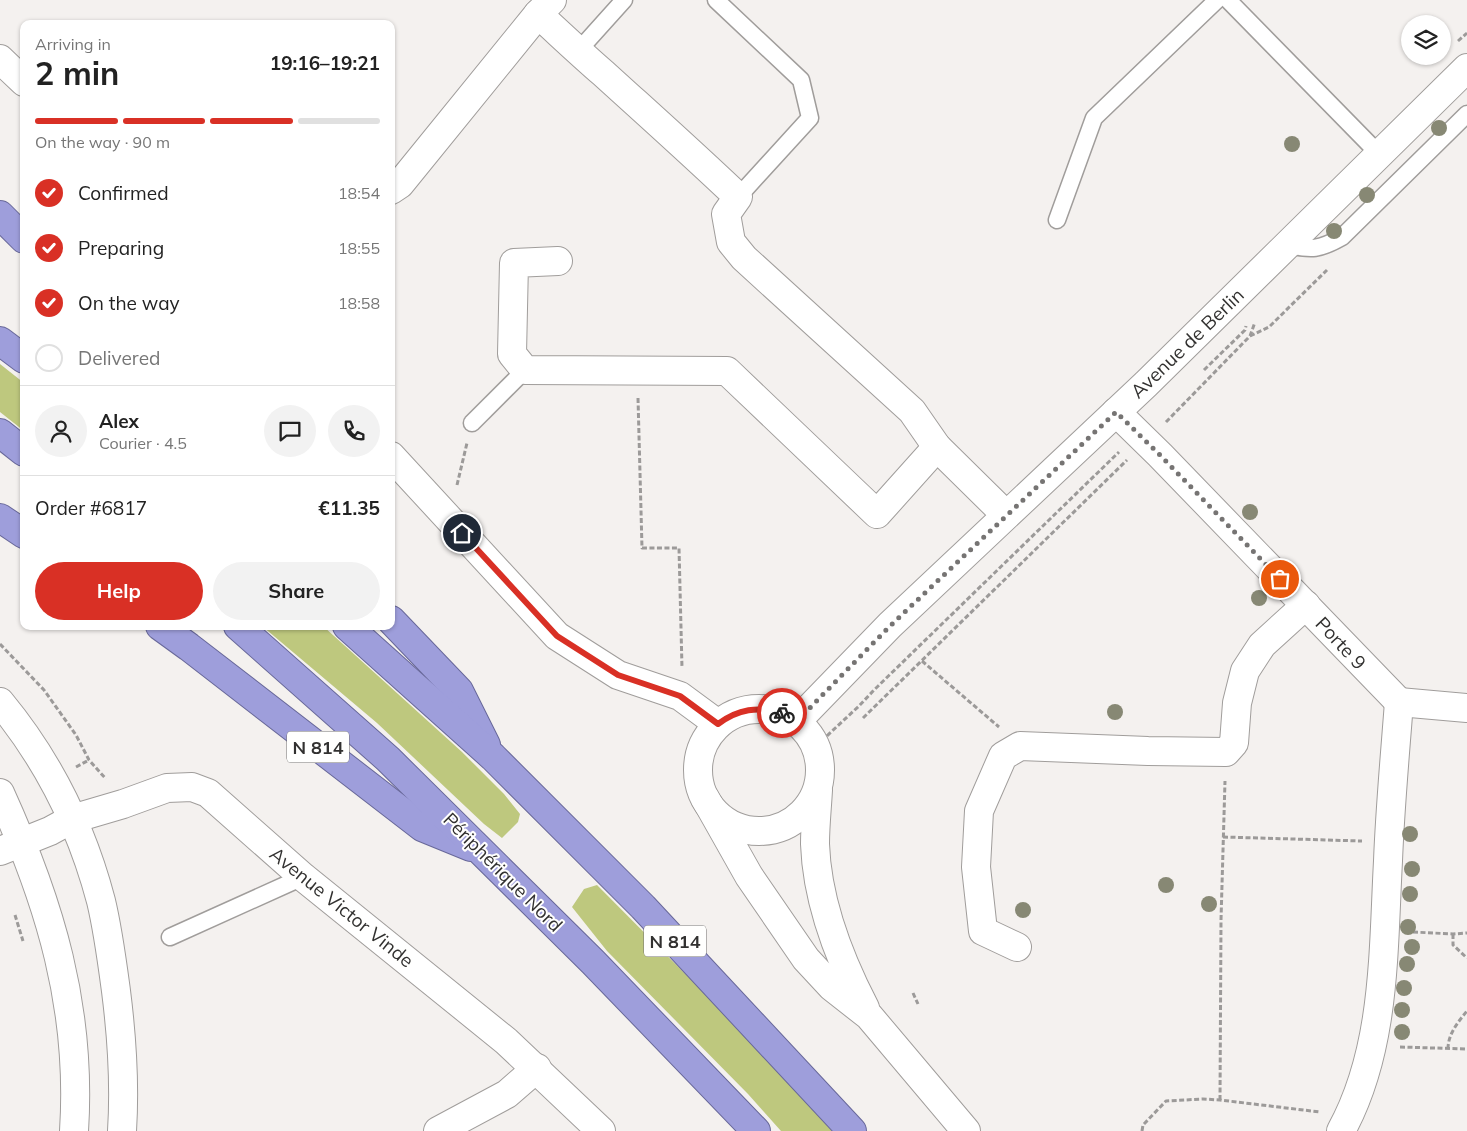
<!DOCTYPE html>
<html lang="en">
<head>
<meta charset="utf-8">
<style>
  body { margin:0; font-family:Mulish,sans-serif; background:#f2f2f2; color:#222; height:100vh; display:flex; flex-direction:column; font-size:19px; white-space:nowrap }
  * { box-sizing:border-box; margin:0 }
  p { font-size:16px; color:#767676 }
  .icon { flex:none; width:28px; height:28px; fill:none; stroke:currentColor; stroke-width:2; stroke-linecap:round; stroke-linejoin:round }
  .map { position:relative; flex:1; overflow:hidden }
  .sheet { position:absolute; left:20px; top:20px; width:375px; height:610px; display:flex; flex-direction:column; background:#fff; border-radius:10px; box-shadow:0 1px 4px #0004 }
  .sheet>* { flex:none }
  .buttons { position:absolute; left:1401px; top:15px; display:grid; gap:10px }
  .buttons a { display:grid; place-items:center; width:50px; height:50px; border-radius:50%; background:#fff; box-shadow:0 1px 4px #0004; font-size:25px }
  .pin { position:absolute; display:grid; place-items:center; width:42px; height:42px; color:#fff; margin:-21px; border:2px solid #fff; border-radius:50%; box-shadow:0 1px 5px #0007 }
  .courier { position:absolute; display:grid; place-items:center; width:50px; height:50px; margin:-25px; border:4px solid #d93025; border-radius:50%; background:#fff; color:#222; box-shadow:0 1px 6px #0007 }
  .overview em { font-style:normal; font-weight:700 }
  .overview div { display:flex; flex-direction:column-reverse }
  .overview { display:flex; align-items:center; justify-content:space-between; height:85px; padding:0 15px }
  h1 { font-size:32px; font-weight:700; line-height:38px }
  .bar { display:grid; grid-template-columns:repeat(4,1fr); gap:8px 5px; align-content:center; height:60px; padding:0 15px }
  .bar i { height:6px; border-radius:4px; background:#e0e0e0 }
  .bar .active { background:#d93025 }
  .bar p { grid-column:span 4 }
  .line { display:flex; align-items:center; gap:12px; padding:0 15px; border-top:1px solid #e0e0e0 }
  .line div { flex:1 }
  .round { display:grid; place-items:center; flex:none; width:52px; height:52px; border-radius:26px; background:#f2f2f2 }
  ol { padding:0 15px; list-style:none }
  li { display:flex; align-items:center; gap:15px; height:55px }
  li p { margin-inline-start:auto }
  li .icon { padding:5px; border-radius:50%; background:#d93025; color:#fff; stroke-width:4 }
  li:last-child { color:#767676 }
  li i { width:28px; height:28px; border:2px solid #e0e0e0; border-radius:50% }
  .cta { display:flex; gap:10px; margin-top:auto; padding:10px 15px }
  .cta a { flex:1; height:58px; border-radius:30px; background:#d93025; color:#fff; font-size:20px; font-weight:700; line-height:58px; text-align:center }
  .cta a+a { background:#f2f2f2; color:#222 }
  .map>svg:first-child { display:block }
</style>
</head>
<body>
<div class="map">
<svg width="1467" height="1131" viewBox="0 0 1467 1131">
  <rect width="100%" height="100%" fill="#f4f1ef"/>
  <g fill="#bec87e">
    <path d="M0,364l24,19v48l-24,-19z"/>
    <path d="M262,626h61l139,126 42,42 16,20 -2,8 -16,16 -18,-14 -107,-101z"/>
    <path d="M597,885l141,142 94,104h-51l-33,-37 -141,-143 -35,-44 12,-18z"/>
  </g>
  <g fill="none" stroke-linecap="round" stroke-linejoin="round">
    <g stroke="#a09d9b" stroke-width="19">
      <g id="service">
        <path d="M716,0l85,80 9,38 -72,79"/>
        <path d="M1228,0l151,154"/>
        <path d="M579,50l45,-50"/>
        <path d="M1057,220l37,-102 123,-118"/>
        <path d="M1287,245c25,5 32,5 55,-8l125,-123"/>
        <path d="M472,423l53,-53"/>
        <path d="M170,937l133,-60"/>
      </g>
    </g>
    <g stroke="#a09d9b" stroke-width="30">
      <g id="minor">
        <path d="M538,14c22,20 43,40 65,59 45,41 91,82 135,124l-12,17 5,28 13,16 168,153 25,36 69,68"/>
        <path d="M391,190l9,-6 138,-170 14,-14"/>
        <path d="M558,261l-44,2 -2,91 13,16 202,1 150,143 60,-67"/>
        <path d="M1116,412l44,43 239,247"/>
        <path d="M1399,702l68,6"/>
        <path d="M0,851l50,-20 22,-12 51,-15 44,-16 25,-1 16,6 95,84 203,164 95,90"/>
        <path d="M1017,947l-34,-16 -7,-64 3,-56 24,-55 17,-10 128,5 78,1 8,-9 3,-40 8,-32 17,-26 44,-40"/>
        <path d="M438,1131l69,-37 30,-26"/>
        <path d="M1341,1131c45,-82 42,-179 47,-270 2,-53 7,-106 11,-159"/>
      </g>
    </g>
    <g stroke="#a09d9b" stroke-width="30">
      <g id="tertiary">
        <path d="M0,59l24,23"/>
        <path d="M391,456l166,180 61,39 62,21 38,28"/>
        <path d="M0,702c48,58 82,127 101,199 7,29 11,60 15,90 6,47 9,93 6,140"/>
        <circle cx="759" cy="770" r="61"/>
        <path d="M797,721l93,-96 256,-241 321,-316"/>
        <path d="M818,790c-1,18 -3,36 -3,54 2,58 24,114 50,164"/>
        <path d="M0,793c50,110 82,215 74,338"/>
        <path d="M705,798l44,78 57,83 26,28 37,29 97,115"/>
      </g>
    </g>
    <g stroke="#686899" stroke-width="30">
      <g id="trunk">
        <path d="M0,215l24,24"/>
        <path d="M0,341l24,18"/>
        <path d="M0,433l24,19"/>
        <path d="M0,518l24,16"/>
        <path d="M391,620l68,71 27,54"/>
        <path d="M160,626l29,21 233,180 49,20"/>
        <path d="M238,626l150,133 205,203 163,169"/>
        <path d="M347,626l146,131 150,150 209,224"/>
      </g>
    </g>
    <g stroke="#9c9a99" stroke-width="3" stroke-dasharray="5 2.5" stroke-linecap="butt">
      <path d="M1458,41l9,-8"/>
      <path d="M1250,336l19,-9 58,-57"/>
      <path d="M1204,370l41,-40 1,-4"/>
      <path d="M638,398l4,150h37l3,120"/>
      <path d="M1166,422l84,-86 5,-14"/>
      <path d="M457,485l10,-42"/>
      <path d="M0,644l44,46 32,45 13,25 17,19"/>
      <path d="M922,661l77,66"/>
      <path d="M863,718l264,-258"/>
      <path d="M816,746l43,-40 15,-16 245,-238"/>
      <path d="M76,767l13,-7"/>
      <path d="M1223,837l139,4"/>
      <path d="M15,915l8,26"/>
      <path d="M1413,932l40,2 14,-1"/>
      <path d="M1453,934v11l14,13"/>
      <path d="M913,993l5,11"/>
      <path d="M1400,1047l67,2"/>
      <path d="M1448,1049c0,-15 10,-27 19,-38"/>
      <path d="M1220,1100l1,-180 4,-139"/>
      <path d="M1142,1131l1,-6 23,-24 37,-2 17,1 100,12"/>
    </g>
    <use href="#service" stroke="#fff" stroke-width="16"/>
    <use href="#minor" stroke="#fff" stroke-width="28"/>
    <use href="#tertiary" stroke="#fff" stroke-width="28"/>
    <use href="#trunk" stroke="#9e9edb" stroke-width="28"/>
  </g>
  <g fill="#878874">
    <circle cx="1439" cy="128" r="8"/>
    <circle cx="1292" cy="144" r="8"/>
    <circle cx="1367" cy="195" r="8"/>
    <circle cx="1334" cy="231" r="8"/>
    <circle cx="1250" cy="512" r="8"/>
    <circle cx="1259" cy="598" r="8"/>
    <circle cx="1115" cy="712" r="8"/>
    <circle cx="1410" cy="834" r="8"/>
    <circle cx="1412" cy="869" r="8"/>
    <circle cx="1166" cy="885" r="8"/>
    <circle cx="1410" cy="894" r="8"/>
    <circle cx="1209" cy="904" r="8"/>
    <circle cx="1023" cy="910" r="8"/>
    <circle cx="1408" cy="927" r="8"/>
    <circle cx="1412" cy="947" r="8"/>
    <circle cx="1407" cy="964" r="8"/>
    <circle cx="1404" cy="988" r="8"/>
    <circle cx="1402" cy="1010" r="8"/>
    <circle cx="1402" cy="1032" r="8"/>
  </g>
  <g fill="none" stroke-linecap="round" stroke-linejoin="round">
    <path stroke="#767473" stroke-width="5" stroke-dasharray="0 9" d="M782,713l15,8 93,-95 226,-214 44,43 120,124"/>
    <path stroke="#d93025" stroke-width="6" d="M462,533l95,103 61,39 62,21 38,28c20,-15 40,-18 64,-11"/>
  </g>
  <g text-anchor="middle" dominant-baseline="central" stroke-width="4" stroke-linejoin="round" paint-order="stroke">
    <g fill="#fffffe" stroke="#706f6e" stroke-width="1">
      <rect x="287" y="731.5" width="62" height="31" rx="4"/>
      <rect x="644" y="925.5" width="62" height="31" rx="4"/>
    </g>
    <g font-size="18" font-weight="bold" fill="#323130">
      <text x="318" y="747">N 814</text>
      <text x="675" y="941">N 814</text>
    </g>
    <g font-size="19" fill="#323130" stroke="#fffffe">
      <text transform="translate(1187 343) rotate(-44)">Avenue de Berlin</text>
      <text transform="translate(1341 643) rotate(47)">Porte 9</text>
      <text transform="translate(503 872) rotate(45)">Périphérique Nord</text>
      <text transform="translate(342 907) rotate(39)">Avenue Victor Vinde</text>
    </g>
  </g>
</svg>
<div class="buttons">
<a><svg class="icon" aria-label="layers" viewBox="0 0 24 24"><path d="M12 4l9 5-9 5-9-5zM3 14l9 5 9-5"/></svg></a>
</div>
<div class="pin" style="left:1280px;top:579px;background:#ea580c"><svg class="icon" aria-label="bag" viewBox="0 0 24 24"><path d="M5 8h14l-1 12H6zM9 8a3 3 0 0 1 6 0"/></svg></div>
<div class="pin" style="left:462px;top:533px;background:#1f2937"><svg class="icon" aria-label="home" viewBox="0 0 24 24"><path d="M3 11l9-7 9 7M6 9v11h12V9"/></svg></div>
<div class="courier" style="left:782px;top:713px"><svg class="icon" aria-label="bike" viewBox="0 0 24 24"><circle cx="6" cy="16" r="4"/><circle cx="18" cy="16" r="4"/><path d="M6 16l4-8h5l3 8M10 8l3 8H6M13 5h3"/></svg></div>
<section class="sheet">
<div class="overview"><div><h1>2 min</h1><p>Arriving in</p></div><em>19:16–19:21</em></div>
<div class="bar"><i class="active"></i><i class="active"></i><i class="active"></i><i></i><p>On the way · 90 m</p></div>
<ol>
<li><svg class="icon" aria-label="check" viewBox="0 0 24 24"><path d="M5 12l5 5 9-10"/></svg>Confirmed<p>18:54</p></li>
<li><svg class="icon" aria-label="check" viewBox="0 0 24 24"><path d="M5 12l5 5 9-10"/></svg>Preparing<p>18:55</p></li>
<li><svg class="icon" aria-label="check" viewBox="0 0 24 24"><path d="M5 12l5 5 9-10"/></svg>On the way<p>18:58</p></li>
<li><i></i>Delivered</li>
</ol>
<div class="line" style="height:90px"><a class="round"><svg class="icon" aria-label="person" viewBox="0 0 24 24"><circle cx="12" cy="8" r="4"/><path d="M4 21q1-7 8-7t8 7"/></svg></a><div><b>Alex</b><p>Courier · 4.5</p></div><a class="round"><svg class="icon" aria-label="chat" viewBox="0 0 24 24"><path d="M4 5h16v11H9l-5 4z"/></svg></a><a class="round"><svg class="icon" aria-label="phone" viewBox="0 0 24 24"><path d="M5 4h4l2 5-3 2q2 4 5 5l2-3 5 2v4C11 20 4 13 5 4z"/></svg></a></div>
<div class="line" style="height:65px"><div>Order #6817</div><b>€11.35</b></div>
<div class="cta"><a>Help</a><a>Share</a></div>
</section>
</div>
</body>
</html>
